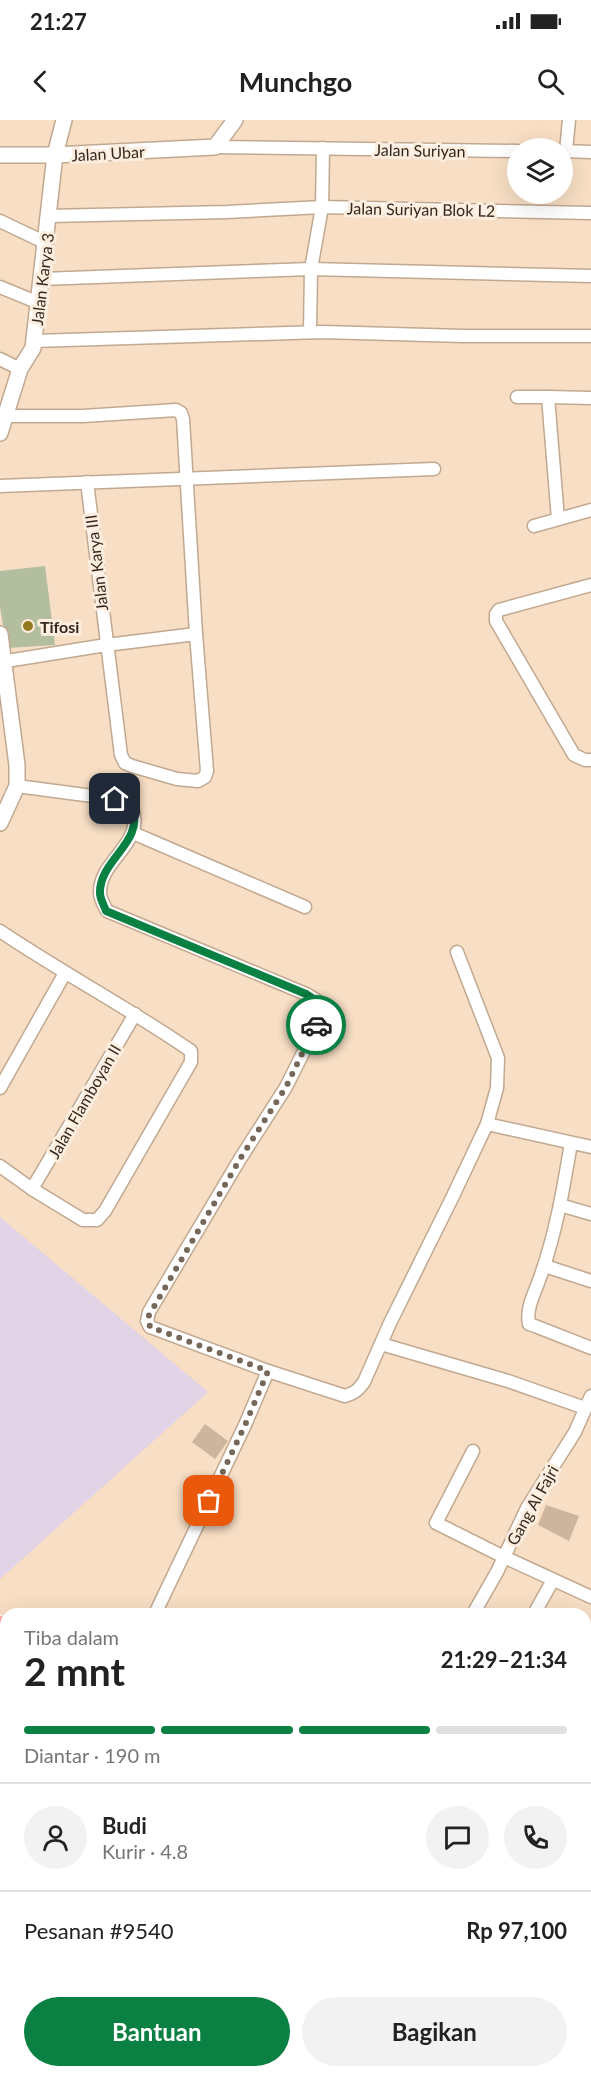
<!DOCTYPE html>
<html lang="id">
<head>
<meta charset="utf-8">
<style>
  body { margin:0; font-family:Lato,sans-serif; background:#f2f2f2; color:#222; height:100vh; display:flex; flex-direction:column; font-size:22px; white-space:nowrap }
  * { box-sizing:border-box; margin:0 }
  p { font-size:20px; color:#767676 }
  .icon { flex:none; width:33px; height:33px; fill:none; stroke:currentColor; stroke-width:2; stroke-linecap:round; stroke-linejoin:round }
  .map { position:relative; flex:1; overflow:hidden }
  .sheet { position:absolute; left:0px; top:1488px; width:591px; height:470px; display:flex; flex-direction:column; background:#fff; border-radius:18px 18px 0 0; box-shadow:0 6px 24px #0002 }
  .sheet>* { flex:none }
  .buttons { position:absolute; left:507px; top:18px; display:grid; gap:12px }
  .buttons a { display:grid; place-items:center; width:66px; height:66px; border-radius:50%; background:#fff; box-shadow:0 6px 24px #0002; font-size:30px }
  .pin { position:absolute; display:grid; place-items:center; width:51px; height:51px; color:#fff; margin:-26px; border-radius:12px; box-shadow:0 3px 9px #0006 }
  .courier { position:absolute; display:grid; place-items:center; width:60px; height:60px; margin:-30px; border:4px solid #0b8043; border-radius:50%; background:#fff; color:#222; box-shadow:0 2px 8px #0007 }
  .headline em { font-style:normal; font-weight:700 }
  .headline div { display:flex; flex-direction:column-reverse }
  .headline { display:flex; align-items:center; justify-content:space-between; height:102px; padding:0 24px }
  h1 { font-size:39px; font-weight:700; line-height:45px }
  .bar { display:grid; grid-template-columns:repeat(4,1fr); gap:9px 6px; align-content:center; height:72px; padding:0 24px }
  .bar i { height:8px; border-radius:4px; background:#e0e0e0 }
  .bar .active { background:#0b8043 }
  .bar p { grid-column:span 4 }
  .line { display:flex; align-items:center; gap:15px; padding:0 24px; border-top:2px solid #e0e0e0 }
  .line div { flex:1 }
  .round { display:grid; place-items:center; flex:none; width:63px; height:63px; border-radius:32px; background:#f2f2f2 }
  .cta { display:flex; gap:12px; margin-top:auto; padding:12px 24px }
  .cta a { flex:1; height:69px; border-radius:36px; background:#0b8043; color:#fff; font-size:24px; font-weight:700; line-height:69px; text-align:center }
  .cta a+a { background:#f2f2f2; color:#222 }
  .status { display:flex; justify-content:space-between; align-items:center; height:42px; padding:0 30px; background:#fff; direction:ltr }
  .status svg { height:16px; fill:currentColor }
  header { display:flex; justify-content:space-between; align-items:center; height:78px; padding:0 24px; background:#fff; font-size:27px; font-weight:700 }
  .map>svg:first-child { display:block }
</style>
</head>
<body>
<div class="status"><b>21:27</b><svg viewBox="0 0 49 12"><path d="M0 12V9h3v3zM5 12V6h3v6zM10 12V3h3v9zM15 12V0h3v12zM26 1h20v11H26zM47 4h2v5h-2z"/></svg></div>
<header><svg class="icon" aria-label="back" viewBox="0 0 24 24"><path d="M15 5l-7 7 7 7"/></svg>Munchgo<svg class="icon" aria-label="search" viewBox="0 0 24 24"><circle cx="10" cy="10" r="6"/><path d="M15 15l6 6"/></svg></header>
<div class="map">
<svg width="591" height="1957" viewBox="0 0 591 1957">
  <rect width="100%" height="100%" fill="#f7dec4"/>
  <path fill="#e2d3e6" d="M0,1097l208,175 -208,187z"/>
  <path fill="#b3be9f" d="M45,446l10,79 -48,3 -7,-41v-36z"/>
  <g fill="#ccb59c">
    <path d="M205,1304l23,17 -13,18 -23,-17z"/>
    <path d="M546,1385l33,11 -10,25 -31,-16z"/>
    <path d="M591,1591v38l-6,-3v-24z"/>
    <path d="M585,1794l6,2v51l-6,-3z"/>
    <path d="M585,1872l6,2v83h-7l-12,-5h13z"/>
    <path d="M223,1952h193l13,5h-208z"/>
  </g>
  <g fill="none" stroke-linecap="round" stroke-linejoin="round">
    <g stroke="#c0a990" stroke-width="9">
      <g id="service">
        <path d="M585,1726l6,-12"/>
        <path d="M469,1952l11,5"/>
      </g>
    </g>
    <g stroke="#c0a990" stroke-width="15">
      <g id="minor">
        <path d="M215,27l303,4"/>
        <path d="M562,31l29,1"/>
        <path d="M566,31l3,-31"/>
        <path d="M49,96l178,-4 95,-5 269,6"/>
        <path d="M0,101l46,22"/>
        <path d="M42,159l269,-10 280,7"/>
        <path d="M0,167l39,16"/>
        <path d="M310,212l1,-63 11,-62 1,-59"/>
        <path d="M34,221l288,-9 141,4h128"/>
        <path d="M0,239l20,10"/>
        <path d="M517,277h31l10,122"/>
        <path d="M548,277l43,1"/>
        <path d="M5,296h78l93,-6 5,3 2,6 13,215"/>
        <path d="M0,366l434,-17"/>
        <path d="M534,406l57,-16"/>
        <path d="M591,465l-92,25 -3,4v7l78,134 11,5h6"/>
        <path d="M0,542l106,-17 90,-11 11,137 -2,6 -7,4 -21,-2 -45,-13 -7,-3 -4,-8 -34,-273"/>
        <path d="M17,666l98,13 17,9c14,35 -33,52 -32,85 0,6 4,12 7,18l199,83 10,6 4,12 -6,19 -28,56 -46,72 -91,153 -2,9 3,6 118,44 77,25c10,-3 13,-6 19,-14l26,-59 62,-125 35,-74 104,23"/>
        <path d="M133,713l172,74"/>
        <path d="M0,811c62,42 129,77 191,120v11l-86,149 -8,9h-14l-51,-31 -32,-23"/>
        <path d="M457,832l41,106 -1,30 -10,36"/>
        <path d="M0,968l65,-115"/>
        <path d="M571,1023c-8,48 -16,95 -33,140 -5,13 -12,27 -9,41l6,2 56,22"/>
        <path d="M32,1069l103,-175"/>
        <path d="M560,1085l31,9"/>
        <path d="M545,1146l46,15"/>
        <path d="M381,1224l127,37 77,27"/>
        <path d="M473,1331l-37,72 68,34 87,40"/>
        <path d="M155,1494l90,-189 23,-54"/>
        <path d="M473,1494l24,-42 30,-64 48,-76 16,-36"/>
        <path d="M534,1494l19,-34"/>
        <path d="M77,1952l10,5"/>
      </g>
    </g>
    <g stroke="#c0a990" stroke-width="18">
      <g id="tertiary">
        <path d="M0,35h55l160,-8 20,-27"/>
        <path d="M0,313l20,-64 13,-21 22,-193 9,-35"/>
        <path d="M0,514l17,131v21l-17,37"/>
        <path d="M0,1935l6,-13"/>
        <path d="M13,1957l3,-5"/>
      </g>
    </g>
    <g stroke="#fff" stroke-width="22">
      <g id="trunk">
        <path d="M0,1506l6,2"/>
        <path d="M585,1750l6,3"/>
      </g>
    </g>
    <use href="#service" stroke="#fff" stroke-width="6"/>
    <use href="#minor" stroke="#fff" stroke-width="12"/>
    <use href="#tertiary" stroke="#fff" stroke-width="15"/>
    <use href="#trunk" stroke="#feaaae" stroke-width="20"/>
  </g>
  <g fill="none" stroke-linecap="round" stroke-linejoin="round">
    <path stroke="#766858" stroke-width="6" stroke-dasharray="0 10.8" d="M209,1381l36,-76 23,-54 -118,-44 -2,-10 92,-158 46,-72 30,-62"/>
    <path stroke="#0b8043" stroke-width="8" d="M115,679l17,9c13,34 -33,52 -32,85 0,6 4,12 6,18l200,83c15,9 15,15 10,31"/>
  </g>
  <circle fill="#92781e" stroke="#fcedde" stroke-width="2" cx="28" cy="506" r="6"/>
  <g text-anchor="middle" dominant-baseline="central" stroke-width="6" stroke-linejoin="round" paint-order="stroke">
    <g font-size="16" fill="#31281e" stroke="#fcedde">
      <text transform="translate(420 30) rotate(1)">Jalan Suriyan</text>
      <text transform="translate(108 33) rotate(-3)">Jalan Ubar</text>
      <text transform="translate(421 89) rotate(1)">Jalan Suriyan Blok L2</text>
      <text transform="translate(42 159) rotate(-83)">Jalan Karya 3</text>
      <text transform="translate(96 443) rotate(-97)">Jalan Karya III</text>
      <text transform="translate(84 981) rotate(-60)">Jalan Flamboyan II</text>
      <text transform="translate(532 1385) rotate(-61)">Gang Al Fajri</text>
    </g>
    <g font-size="16" font-weight="bold" fill="#31281e" stroke="#fcedde" text-anchor="start">
      <text x="40" y="506">Tifosi</text>
    </g>
  </g>
</svg>
<div class="buttons">
<a><svg class="icon" aria-label="layers" viewBox="0 0 24 24"><path d="M12 4l9 5-9 5-9-5zM3 14l9 5 9-5"/></svg></a>
</div>
<div class="pin" style="left:209px;top:1381px;background:#ea580c"><svg class="icon" aria-label="bag" viewBox="0 0 24 24"><path d="M5 8h14l-1 12H6zM9 8a3 3 0 0 1 6 0"/></svg></div>
<div class="pin" style="left:115px;top:679px;background:#1f2937"><svg class="icon" aria-label="home" viewBox="0 0 24 24"><path d="M3 11l9-7 9 7M6 9v11h12V9"/></svg></div>
<div class="courier" style="left:316px;top:905px"><svg class="icon" aria-label="car" viewBox="0 0 24 24"><path d="M5 17H2v-5l4-1 3-4h7l3 4 3 1v5h-3M9 17h6M6 11h13"/><circle cx="7" cy="17" r="2"/><circle cx="17" cy="17" r="2"/></svg></div>
<section class="sheet">
<div class="headline"><div><h1>2 mnt</h1><p>Tiba dalam</p></div><em>21:29–21:34</em></div>
<div class="bar"><i class="active"></i><i class="active"></i><i class="active"></i><i></i><p>Diantar · 190 m</p></div>
<div class="line" style="height:108px"><a class="round"><svg class="icon" aria-label="person" viewBox="0 0 24 24"><circle cx="12" cy="8" r="4"/><path d="M4 21q1-7 8-7t8 7"/></svg></a><div><b>Budi</b><p>Kurir · 4.8</p></div><a class="round"><svg class="icon" aria-label="chat" viewBox="0 0 24 24"><path d="M4 5h16v11H9l-5 4z"/></svg></a><a class="round"><svg class="icon" aria-label="phone" viewBox="0 0 24 24"><path d="M5 4h4l2 5-3 2q2 4 5 5l2-3 5 2v4C11 20 4 13 5 4z"/></svg></a></div>
<div class="line" style="height:78px"><div>Pesanan #9540</div><b>Rp 97,100</b></div>
<div class="cta"><a>Bantuan</a><a>Bagikan</a></div>
</section>
</div>
</body>
</html>
